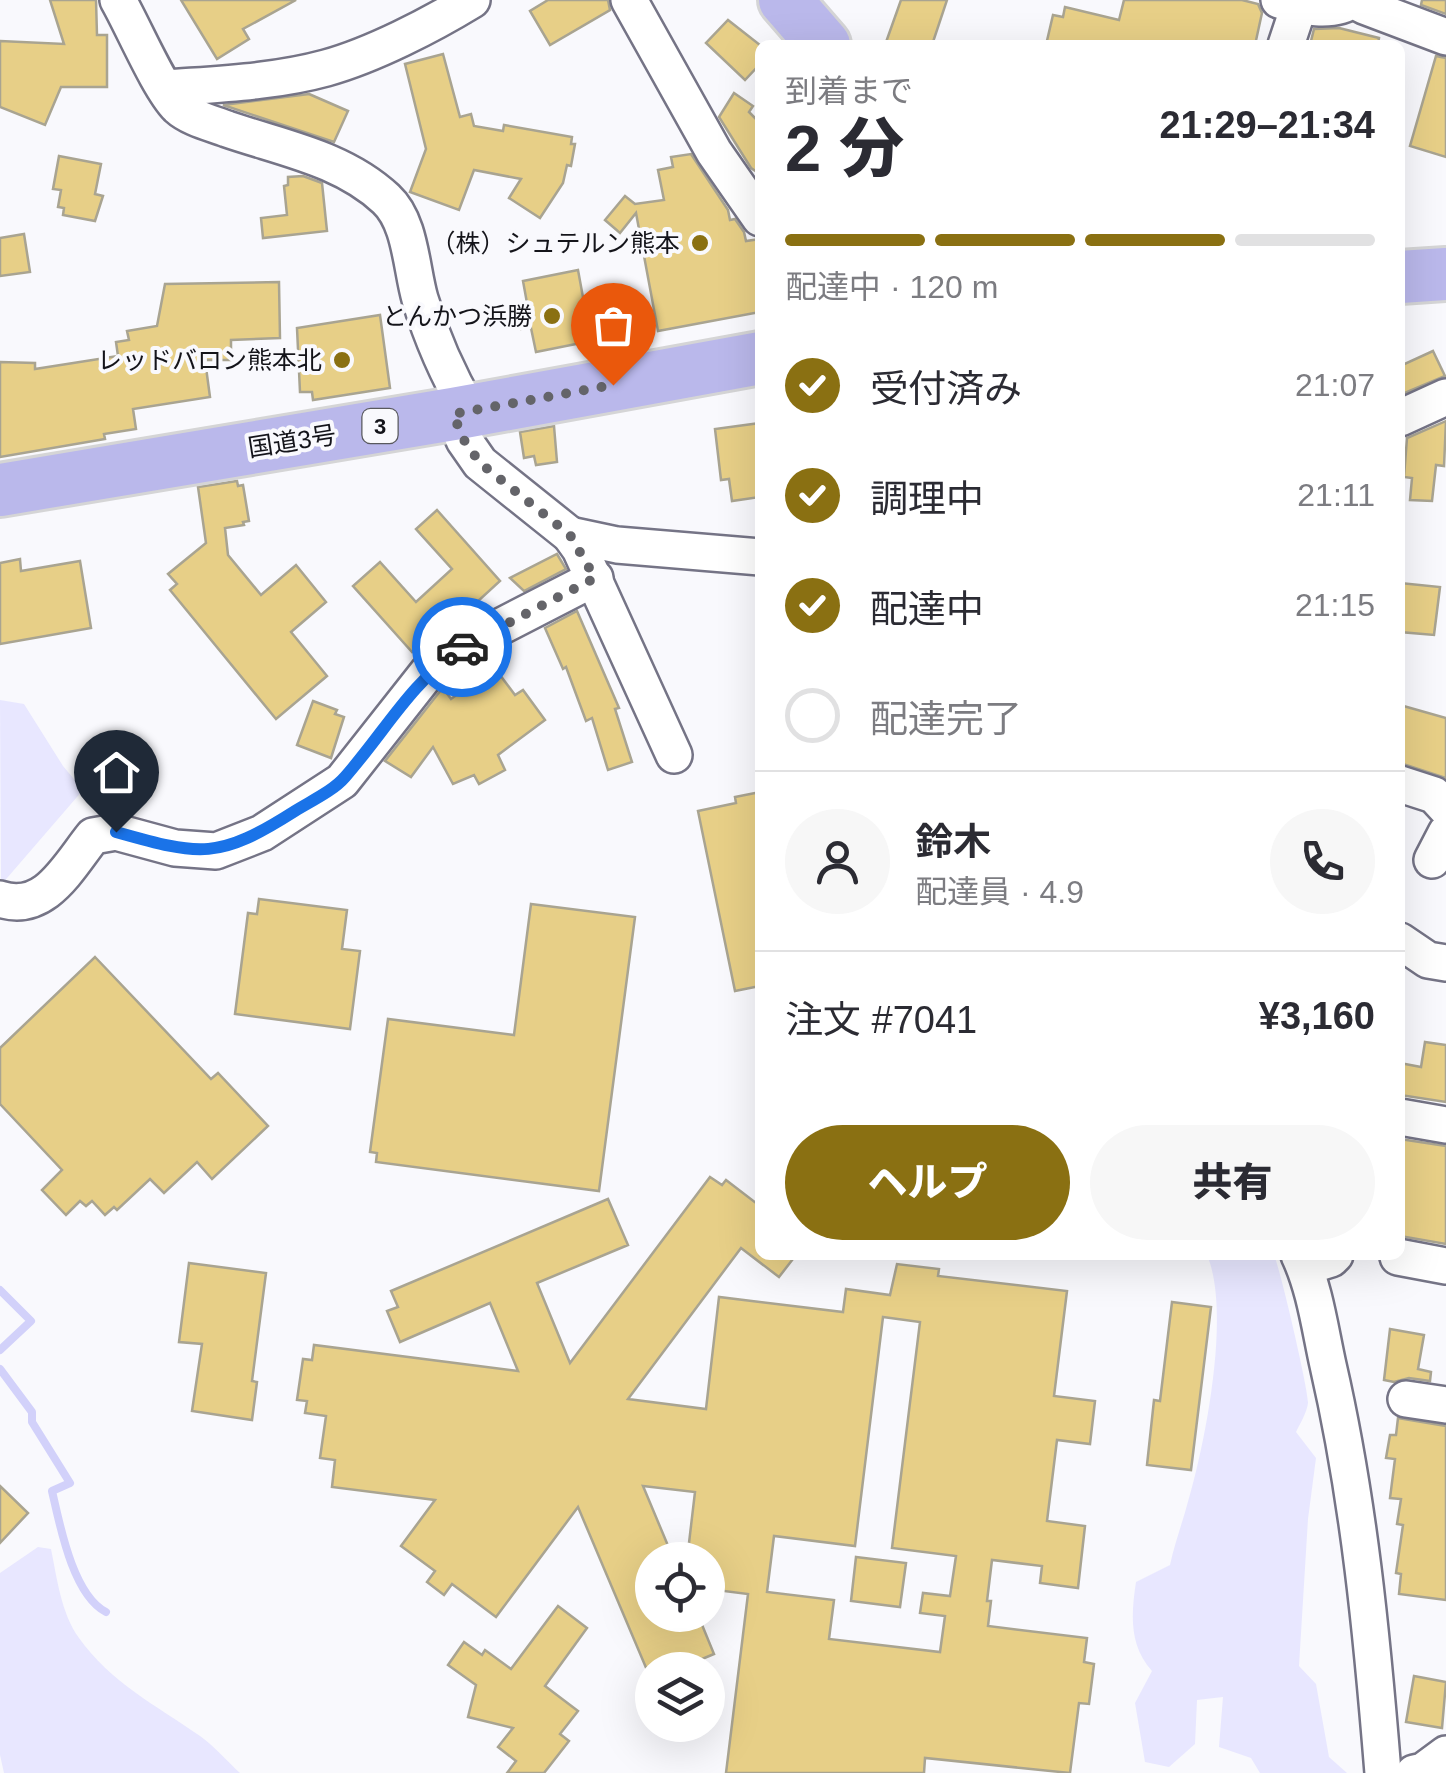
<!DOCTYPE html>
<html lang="ja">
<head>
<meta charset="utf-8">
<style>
  body { margin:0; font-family:Arial,"Noto Sans JP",sans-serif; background:#f7f7f7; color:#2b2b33; height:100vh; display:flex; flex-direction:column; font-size:38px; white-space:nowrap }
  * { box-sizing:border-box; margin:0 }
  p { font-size:32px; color:#7c7c81 }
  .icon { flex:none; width:55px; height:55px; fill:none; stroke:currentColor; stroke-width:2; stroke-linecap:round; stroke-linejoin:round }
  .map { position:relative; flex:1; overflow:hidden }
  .side { position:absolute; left:755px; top:40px; width:650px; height:1220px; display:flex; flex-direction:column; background:#fff; border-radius:15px; box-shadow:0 10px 40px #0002 }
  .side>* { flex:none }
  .tools { position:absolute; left:635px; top:1542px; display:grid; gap:20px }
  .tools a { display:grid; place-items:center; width:90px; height:90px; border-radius:50%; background:#fff; box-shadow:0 10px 40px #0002; font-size:50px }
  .pin { position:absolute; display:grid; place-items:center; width:85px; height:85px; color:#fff; margin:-102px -42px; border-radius:50% 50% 50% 0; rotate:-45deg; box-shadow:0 0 10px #0007 }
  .pin .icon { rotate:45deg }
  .courier { position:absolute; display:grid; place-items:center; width:100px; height:100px; margin:-50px; border:8px solid #1a73e8; border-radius:50%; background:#fff; color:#222; box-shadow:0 2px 12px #0007 }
  .head em { font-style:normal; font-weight:800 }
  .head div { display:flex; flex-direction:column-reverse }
  .head { display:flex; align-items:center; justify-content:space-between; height:170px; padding:0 30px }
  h1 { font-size:65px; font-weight:800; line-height:75px }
  .bar { display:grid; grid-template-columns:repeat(4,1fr); gap:15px 10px; align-content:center; height:120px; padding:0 30px }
  .bar i { height:12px; border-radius:8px; background:#e1e1e2 }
  .bar .current { background:#8a7012 }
  .bar p { grid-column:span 4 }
  .line { display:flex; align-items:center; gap:25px; padding:0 30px; border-top:2px solid #e1e1e2 }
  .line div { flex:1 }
  .round { display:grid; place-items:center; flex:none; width:105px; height:105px; border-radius:52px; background:#f7f7f7 }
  ol { padding:0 30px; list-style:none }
  li { display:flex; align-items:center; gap:30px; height:110px }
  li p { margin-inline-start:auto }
  li .icon { padding:10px; border-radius:50%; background:#8a7012; color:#fff; stroke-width:4 }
  li:last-child { color:#7c7c81 }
  li i { width:55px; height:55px; border:5px solid #e1e1e2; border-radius:50% }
  .button { display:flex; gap:20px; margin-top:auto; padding:20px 30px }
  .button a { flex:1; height:115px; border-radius:60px; background:#8a7012; color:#fff; font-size:40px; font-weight:800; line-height:115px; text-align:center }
  .button a+a { background:#f7f7f7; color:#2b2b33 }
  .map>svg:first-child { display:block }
</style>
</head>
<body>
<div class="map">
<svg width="1446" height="1773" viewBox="0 0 1446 1773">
  <rect width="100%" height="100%" fill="#f9f9fd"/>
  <g fill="#e8e7ff">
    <path d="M0,700l24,4 39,62 20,24 -82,95z"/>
    <path d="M1207,1255h67c6,13 35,137 34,148 -1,9 -8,21 -12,29l20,26 -8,61 -9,147 17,18 13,73 18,16h-87l-9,-15 -32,-11 4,-50 -26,3 -2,44 -26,23 -24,-5 -10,-59 17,-32c-23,-26 -21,-56 -16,-89l34,-17c5,-23 13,-44 19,-67 17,-59 42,-187 18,-243z"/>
    <path d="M38,1547l13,2c6,29 10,64 28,89 31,44 78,68 121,98 14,10 27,25 40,37h-236l-4,-18v-182z"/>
  </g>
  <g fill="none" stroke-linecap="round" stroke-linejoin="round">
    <g stroke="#d2d1fa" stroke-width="8">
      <path d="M0,1290l31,31 -31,29"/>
      <path d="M0,1369l32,43v10l38,61 -18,8c8,35 21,104 54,121"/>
    </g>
  </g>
  <g fill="#e7cf87" stroke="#a9a491" stroke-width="2.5" fill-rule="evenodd">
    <path d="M50,0h46l1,35h10v52h-46l-16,38 -45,-18v-66l64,3z"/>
    <path d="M181,0h115l-53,29 6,10 -32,20z"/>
    <path d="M548,0h60l2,10 -60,35 -20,-34z"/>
    <path d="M901,0h46l-15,45h-47z"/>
    <path d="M1124,0h118l16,4 4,9 -7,32h-209l7,-30 10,2 2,-10 54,13z"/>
    <path d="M1422,0h24v14l-25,-9z"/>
    <path d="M728,20l32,25v19l-15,16 -39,-37z"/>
    <path d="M1339,28l40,10 -1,7h-68l4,-16z"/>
    <path d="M443,54l17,63 11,-3 3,12 29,5 1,-6 68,12 -1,7h4l-4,22 -4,-1 -4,18 -23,35 -31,-20 12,-19 -47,-9 -15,40 -49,-18 16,-43 -21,-85z"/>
    <path d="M1436,56l10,2v99l-36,-11z"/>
    <path d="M734,93l19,13 -4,6 11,11v51l-9,-6 -32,-51z"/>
    <path d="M309,94l39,17 -14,31 -111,-37z"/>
    <path d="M691,154l37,56 2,10 5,-1 9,13 2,9 14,-2v73l-102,19 -22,-118 -16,20 -15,-13 20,-24 10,8 29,-4 -6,-30 15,-3 -2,-10z"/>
    <path d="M59,156l42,8 -6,30 8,2 -8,25 -32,-6 1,-7 -6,-1 3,-17 -8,-1z"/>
    <path d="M303,176l19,7 5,48 -64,7 -2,-20 26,-3 -3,-29 4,-1v-8z"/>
    <path d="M24,234l6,38 -30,4v-38z"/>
    <path d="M578,270l13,71 -55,11 -5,-24 -10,1 -5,-24 11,-2 -4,-22z"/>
    <path d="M279,282l1,56 -49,2v20h-26l5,37 -77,12 3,20 -32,5 1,5 -105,18v-95l35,1v6l83,-13 -2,-14 13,-2 -2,-9 30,-5 8,-42z"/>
    <path d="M380,315l10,73 -77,12 -1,-8h-12l-3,-64z"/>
    <path d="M1433,351l12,25 -45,19v-29z"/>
    <path d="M1446,421l-2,45 -8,-1 -4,36 -22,-1 2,-22 -8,-1 3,-39z"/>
    <path d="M760,423v74l-28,4 -3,-22 -8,1 -6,-51z"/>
    <path d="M554,426l3,36 -21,3 -2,-9 -10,2 -4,-26z"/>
    <path d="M237,481l1,5 5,-1 6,36 -6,1 1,3 -19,3 3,27 33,40 35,-30 30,37 -35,30 36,44 -51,43 -106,-129 7,-6 -9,-10 38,-31 -8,-56z"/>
    <path d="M437,510l63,71 -47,43 -5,-5 -36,33 -59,-66 27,-24 36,40 36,-33 -36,-40z"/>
    <path d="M557,554l9,15 -42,22 -14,-13z"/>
    <path d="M20,559l1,12 59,-10 11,67 -91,16v-81z"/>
    <path d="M1400,583l40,4 -6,48 -34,-3z"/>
    <path d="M577,611l42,97 -4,1 17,53 -24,8 -16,-52 -6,3 -20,-54 -3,2 -18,-41z"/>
    <path d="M494,667l21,28 8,-5 22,30 -47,35 7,15 -26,14 -5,-9 -21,9 -20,-37 -22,30 -26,-16 56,-71 2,-2 8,11z"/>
    <path d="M313,701l24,9 -2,4 9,3 -13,41 -34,-13z"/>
    <path d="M1400,705l46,13v60l-46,-15z"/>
    <path d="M760,792v194l-25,5 -37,-180 38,-8 -1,-6z"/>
    <path d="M259,899l88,11 -5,39 18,2 -10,78 -115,-15 13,-101 9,1z"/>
    <path d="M531,904l104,13 -36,274 -223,-29 1,-9 -7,-1 18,-133 126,16z"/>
    <path d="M95,957l116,122 7,-6 50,53 -56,53 -15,-17 -33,31 -14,-14 -33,31 -3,-3 -9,8 -13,-14 -6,5 -6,-5 -14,14 -24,-25 20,-20 -62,-66v-56z"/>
    <path d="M1425,1042l21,3v57l-46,-7v-32l21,4z"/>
    <path d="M1400,1139l46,7v98l-46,-8z"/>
    <path d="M710,1177l12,8 4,-5 34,26v49h36l-17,22 -38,-29 -113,151 78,10 13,-112 124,15 3,-23 44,6 7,-31 42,5 -1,7 129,15 -13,105 41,5 -5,43 -33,-4 -10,81 38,5 -7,62 -38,-5 2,-17 -50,-6 -5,41h4l-3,25 99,12 -3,24 10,2 -5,40 -10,-1 -9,70 -145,-15 -1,15h-198l22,-179 -40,-5v-29h-21l8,-68 -52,-6 31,74h-22v55h46l16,39 -38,16h-29l-69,-163 -82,110 -44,-33 -8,11 -17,-13 8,-11 -34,-25 34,-46 -103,-13 3,-27 -15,-2 6,-42 -21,-3 2,-12 -10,-1 6,-41 9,1 2,-15 204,26 -28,-68 -90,39 -13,-31 11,-4 -7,-16 217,-92 20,46 -91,38 33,80zM883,1317l37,5 -28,226 64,8 -6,40 -27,-3 -3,20 25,3 -5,36 -111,-13 5,-39 -67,-8 7,-56 81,10z"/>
    <path d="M189,1263l77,10 -14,108 5,1 -5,38 -60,-9 10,-67 -23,-2z"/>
    <path d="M1172,1302l39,5 -20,163 -44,-5 7,-65 6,1z"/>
    <path d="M1390,1329l34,6 -6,34 13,3 -1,9 -21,-3 -15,4 -10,-2z"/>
    <path d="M1398,1418l48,8v174l-47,-6 2,-20 -5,-1 7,-48 -6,-1 4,-25 -11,-1 5,-39 -9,-1 4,-23h6z"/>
    <path d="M0,1486l28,27 -28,30z"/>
    <path d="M856,1557l50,6 -6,44 -49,-6z"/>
    <path d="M558,1606l29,22 -42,58 33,25 -18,23 9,7 -25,32h-37l9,-12 -18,-14 15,-19 -45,-11 8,-32 -28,-20 16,-23 18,13 3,-5 26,19z"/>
    <path d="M1414,1676l32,6 -4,46 -36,-6z"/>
  </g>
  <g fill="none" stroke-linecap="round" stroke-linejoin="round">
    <g stroke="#757486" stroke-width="40">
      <g id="minor">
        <path d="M118,0c15,26 41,88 60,107 12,11 33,16 49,22 55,19 115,29 159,70 25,23 25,69 34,100 12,40 28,76 49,112"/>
        <path d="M629,0l85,152 46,66"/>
        <path d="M1279,0c20,7 55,14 73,0"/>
        <path d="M1360,0l4,6 82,31"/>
        <path d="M1286,45l13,-39"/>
        <path d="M167,88c53,-4 108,-6 159,-20 47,-13 105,-43 146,-68"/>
        <path d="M453,414l11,26 16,23 90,72 10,14 94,206"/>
        <path d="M1400,418l46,-21"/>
        <path d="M570,535l47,10 143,12"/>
        <path d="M1400,784l34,11 12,13"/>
        <path d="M1432,860l14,-27"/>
        <path d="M0,899c45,15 68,-32 93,-63l23,-4 59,16 41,3 46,-18 80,-52 86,-109 33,-25 134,-69"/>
        <path d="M1400,941l28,19 18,3"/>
        <path d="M1400,1117l46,8"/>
        <path d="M1299,1255c16,34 21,74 29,110 31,135 44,271 55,408"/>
        <path d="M1398,1257l48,9"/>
        <path d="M1305,1267l26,-8 4,-4"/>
        <path d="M1406,1399l40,6"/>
        <path d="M1414,1773l9,-2 23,-17"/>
      </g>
    </g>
    <g stroke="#d5d5d6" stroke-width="58">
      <g id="highway">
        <path d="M785,0l39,45"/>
        <path d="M1400,277l46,-3"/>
        <path d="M0,490l453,-76 307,-56"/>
      </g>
    </g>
    <use href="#minor" stroke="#fff" stroke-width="35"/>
    <use href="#highway" stroke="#bab8eb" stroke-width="52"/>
  </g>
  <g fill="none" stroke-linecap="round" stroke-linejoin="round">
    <path stroke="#646469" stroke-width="10" stroke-dasharray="0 18" d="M462,647l133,-69 -25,-43 -90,-72 -16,-23 -11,-26 160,-29"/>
    <path stroke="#1a73e8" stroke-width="12" d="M116,832c85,24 102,28 179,-21 16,-10 38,-20 50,-34 42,-48 63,-91 117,-130"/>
  </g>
  <g fill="#8a7012" stroke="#f9f9fd" stroke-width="4">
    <circle cx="700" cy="243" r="10"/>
    <circle cx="552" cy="316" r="10"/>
    <circle cx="342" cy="360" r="10"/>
  </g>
  <g text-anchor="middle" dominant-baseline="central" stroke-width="8" stroke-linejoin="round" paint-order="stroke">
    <rect fill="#f9f9fd" stroke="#59595e" stroke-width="2.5" x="362.5" y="409" width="35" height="34" rx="8"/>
    <g font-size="22" font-weight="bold" fill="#14141a">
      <text x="380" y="426">3</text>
    </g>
    <g font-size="25" fill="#14141a" stroke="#f9f9fd" text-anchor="end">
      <text x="680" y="243">（株）シュテルン熊本</text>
      <text x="532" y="316">とんかつ浜勝</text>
      <text x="322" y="360">レッドバロン熊本北</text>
    </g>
    <g font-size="25" fill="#14141a" stroke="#f9f9fd">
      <text transform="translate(292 441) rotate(-9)">国道3号</text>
    </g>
  </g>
</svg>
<div class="tools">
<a><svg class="icon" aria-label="locate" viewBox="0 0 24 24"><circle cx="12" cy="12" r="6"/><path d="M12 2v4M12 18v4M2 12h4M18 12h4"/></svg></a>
<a><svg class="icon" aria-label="layers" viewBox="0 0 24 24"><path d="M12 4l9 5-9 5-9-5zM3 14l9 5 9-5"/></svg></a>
</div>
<div class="pin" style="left:613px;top:385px;background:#ea580c"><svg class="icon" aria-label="bag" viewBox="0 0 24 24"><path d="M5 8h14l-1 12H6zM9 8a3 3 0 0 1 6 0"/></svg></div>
<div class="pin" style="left:116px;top:832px;background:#1f2937"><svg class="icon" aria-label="home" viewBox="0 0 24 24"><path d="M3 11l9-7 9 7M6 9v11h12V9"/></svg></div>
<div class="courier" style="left:462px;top:647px"><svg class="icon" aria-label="car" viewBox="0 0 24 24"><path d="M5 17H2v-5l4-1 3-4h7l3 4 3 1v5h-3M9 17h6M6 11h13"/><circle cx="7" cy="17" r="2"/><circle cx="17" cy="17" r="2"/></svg></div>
<section class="side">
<div class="head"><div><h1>2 分</h1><p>到着まで</p></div><em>21:29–21:34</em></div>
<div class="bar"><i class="current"></i><i class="current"></i><i class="current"></i><i></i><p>配達中 · 120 m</p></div>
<ol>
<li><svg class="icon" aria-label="check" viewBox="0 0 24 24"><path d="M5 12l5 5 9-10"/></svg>受付済み<p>21:07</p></li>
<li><svg class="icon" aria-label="check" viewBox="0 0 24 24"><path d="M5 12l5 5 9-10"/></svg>調理中<p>21:11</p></li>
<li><svg class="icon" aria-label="check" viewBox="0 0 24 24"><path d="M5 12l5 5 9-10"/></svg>配達中<p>21:15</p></li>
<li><i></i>配達完了</li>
</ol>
<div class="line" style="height:180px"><a class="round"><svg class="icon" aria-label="person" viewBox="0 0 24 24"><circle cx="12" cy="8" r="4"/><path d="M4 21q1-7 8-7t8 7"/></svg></a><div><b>鈴木</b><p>配達員 · 4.9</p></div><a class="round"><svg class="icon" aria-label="phone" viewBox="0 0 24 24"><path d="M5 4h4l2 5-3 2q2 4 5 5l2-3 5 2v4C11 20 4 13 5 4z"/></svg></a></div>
<div class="line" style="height:130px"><div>注文 #7041</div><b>¥3,160</b></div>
<div class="button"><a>ヘルプ</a><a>共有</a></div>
</section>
</div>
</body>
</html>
